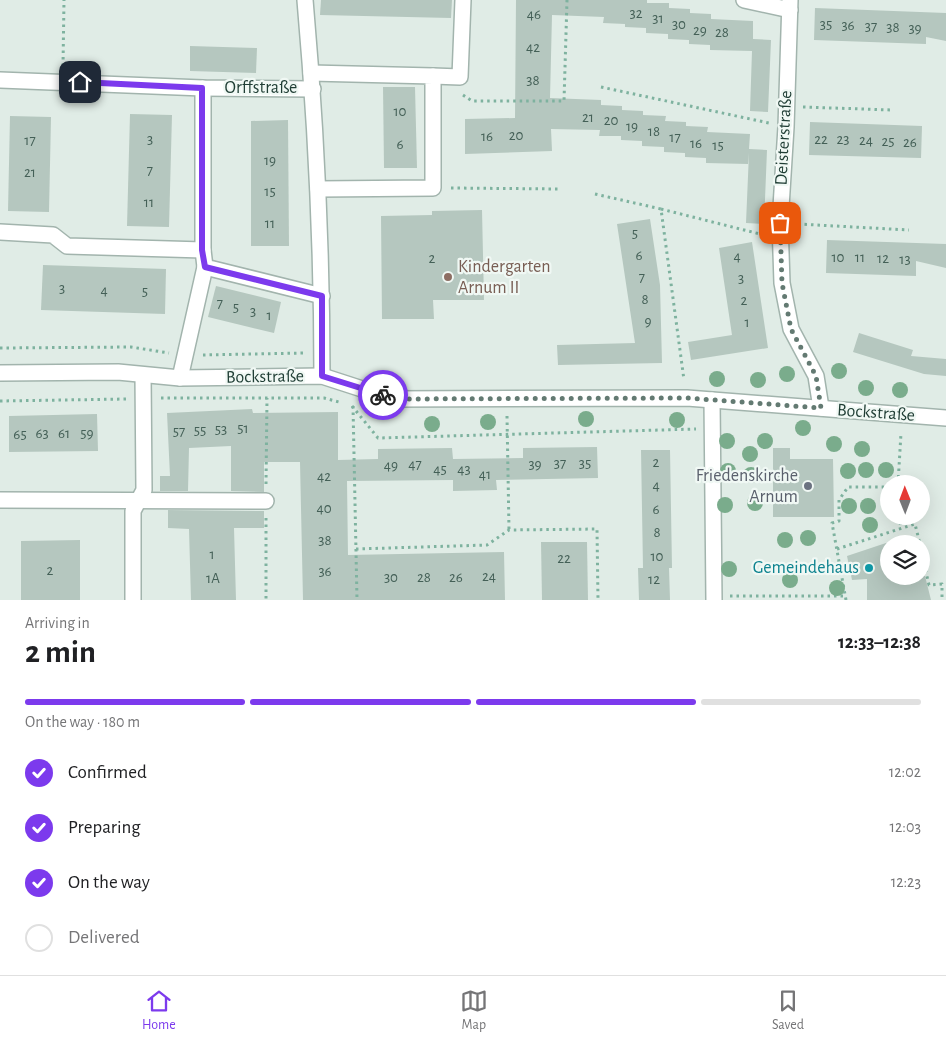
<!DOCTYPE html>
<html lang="en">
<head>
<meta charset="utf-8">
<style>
  body { margin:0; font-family:"Alegreya Sans",sans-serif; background:#f2f2f2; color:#202124; height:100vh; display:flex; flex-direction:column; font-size:19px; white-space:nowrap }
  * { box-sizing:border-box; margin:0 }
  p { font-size:16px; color:#757577 }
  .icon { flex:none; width:28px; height:28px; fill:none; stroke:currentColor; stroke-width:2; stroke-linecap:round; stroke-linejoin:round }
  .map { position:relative; height:600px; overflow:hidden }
  .side { display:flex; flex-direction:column; background:#fff; flex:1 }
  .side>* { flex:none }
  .needle { width:32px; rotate:359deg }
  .fabs { position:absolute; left:880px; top:475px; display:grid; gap:10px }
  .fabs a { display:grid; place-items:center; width:50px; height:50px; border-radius:50%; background:#fff; box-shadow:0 5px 20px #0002; font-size:25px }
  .pin { position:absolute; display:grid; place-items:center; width:42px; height:42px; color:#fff; margin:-21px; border-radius:10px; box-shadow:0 2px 8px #0006 }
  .courier { position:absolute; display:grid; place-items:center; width:50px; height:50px; margin:-25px; border:4px solid #7c3aed; border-radius:50%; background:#fff; color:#222; box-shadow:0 1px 6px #0007 }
  .head em { font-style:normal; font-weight:600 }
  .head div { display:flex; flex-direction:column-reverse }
  .head { display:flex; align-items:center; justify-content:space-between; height:85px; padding:0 25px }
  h1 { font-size:32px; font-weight:600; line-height:38px }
  .bar { display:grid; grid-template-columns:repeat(4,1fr); gap:8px 5px; align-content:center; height:60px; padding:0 25px }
  .bar i { height:6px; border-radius:4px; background:#e0e0e0 }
  .bar .current { background:#7c3aed }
  .bar p { grid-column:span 4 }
  ol { padding:0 25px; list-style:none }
  li { display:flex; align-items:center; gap:15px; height:55px }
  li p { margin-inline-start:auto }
  li .icon { padding:5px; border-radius:50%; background:#7c3aed; color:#fff; stroke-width:4 }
  li:last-child { color:#757577 }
  li i { width:28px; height:28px; border:2px solid #e0e0e0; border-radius:50% }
  .menu { display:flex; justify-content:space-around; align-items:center; height:70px; border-top:1px solid #e0e0e0; background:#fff; font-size:14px; color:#757577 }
  .menu a { display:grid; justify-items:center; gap:2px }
  .menu .current { color:#7c3aed }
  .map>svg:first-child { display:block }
</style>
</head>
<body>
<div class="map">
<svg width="946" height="600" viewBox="0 0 946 600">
  <rect width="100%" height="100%" fill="#e0ece6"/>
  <g fill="#b5c7bf">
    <path d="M321,0h131l-1,18 -131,-3z"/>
    <path d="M516,0h131v3h22v5l21,1v4l21,1v5l42,2v18l18,1 -3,72 -18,-1 2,-60 -42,-1v-5l-21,-1v-4l-21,-1v-5l-22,-1v-5l-21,-1v-3l-22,-1 1,-6 -52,-2 -2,83 51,2v5l21,1v4l21,1v4l23,1 -1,5 21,1v4l22,1 -1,5 43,2 -1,15 18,1 -3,74 -18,-1 3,-70 -1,11 -42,-1v-5l-21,-1v-4l-21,-1v-5l-22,-1v-5l-21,-1v-4h-22l1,-6 -49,-1 1,22 -87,3v-35l50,-1z"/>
    <path d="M815,8l131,5v28l-20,-4v7l-112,-4z"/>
    <path d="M190,46l67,2 -1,25 -66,-2z"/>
    <path d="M383,87h32l2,81h-33z"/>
    <path d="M130,114l42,1 -3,112 -42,-1z"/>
    <path d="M10,116l41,1 -2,95 -41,-1z"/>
    <path d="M288,120l1,126h-38v-125z"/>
    <path d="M810,122l112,4 -1,32 -112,-3z"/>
    <path d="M482,210l2,90h-51l1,19h-52l-1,-103 51,-1v-4z"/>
    <path d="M650,219l10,66 2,78 -104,2 -1,-20 78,-2 -18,-119z"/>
    <path d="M827,240l119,4v24l-30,-7v15l-90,-3z"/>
    <path d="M752,242l16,106 -77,12 -3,-18 44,-7 -13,-87z"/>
    <path d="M43,265l123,4 -1,45 -124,-4z"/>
    <path d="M216,286l65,16 -7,31 -66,-16z"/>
    <path d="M859,333l54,17 -2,6 35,3v17l-22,-2 -71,-22z"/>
    <path d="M252,409l1,4 85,-1v48l40,-1v-10l74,-1 1,11 70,-1v-10l74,-1 1,31 -102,2 1,10 -44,1v-11l-106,1 1,74 156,-3 1,48h-202l-3,-138h-36v30l-33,-1v-45l-42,2 -1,43h-28v-15h10l-3,-63z"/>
    <path d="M97,414l1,37 -89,1v-36z"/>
    <path d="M773,448h17v11h43l1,58h-61z"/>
    <path d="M641,450h29l2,118h-3l1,32h-31l-1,-32h5z"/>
    <path d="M168,510l96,1v17h-30l2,72h-45l-2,-71 -21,-1z"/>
    <path d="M80,540v60h-59v-59z"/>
    <path d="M541,542h46l1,58h-46z"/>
    <path d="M889,542v34h36l6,24h-64v-21l-15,1 -5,-24z"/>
  </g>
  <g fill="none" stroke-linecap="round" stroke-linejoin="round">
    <g stroke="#a2b4ad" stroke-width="18">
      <g id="minor">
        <path d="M305,0c11,125 17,250 17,376"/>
        <path d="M744,0l46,10"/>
        <path d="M790,0l-4,127 -6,96 2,60 9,46 25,47 5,32"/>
        <path d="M311,73l122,3v112l-115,1"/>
        <path d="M433,76l27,1 3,-77"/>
        <path d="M0,80l203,8 110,1"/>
        <path d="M203,88v162l2,17 117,29"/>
        <path d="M0,232l53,3 14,11 136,4"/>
        <path d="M0,373l118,-1 62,6 142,-2 71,23 294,-1 259,20"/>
        <path d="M180,378l25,-111"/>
        <path d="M712,400l2,200"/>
        <path d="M0,500l266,1"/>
        <path d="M133,600v-89l11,-21 -1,-115"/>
      </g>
    </g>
    <g stroke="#7eb29f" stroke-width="3" stroke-dasharray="2.5 4" stroke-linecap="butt">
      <path d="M63,66l1,-66"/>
      <path d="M601,87l168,36"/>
      <path d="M463,95l9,6h92l3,-101"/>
      <path d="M803,107l89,3"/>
      <path d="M451,188l109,1"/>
      <path d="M595,194l66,15 23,171"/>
      <path d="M661,209l103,26"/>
      <path d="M798,224l111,6"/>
      <path d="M0,348l131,-1 38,6"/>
      <path d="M203,355l101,-2"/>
      <path d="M161,398h163l15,4"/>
      <path d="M0,401l127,-2"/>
      <path d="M352,406l26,32 318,-9"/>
      <path d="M353,406l4,194"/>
      <path d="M507,416l2,114"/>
      <path d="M266,484l1,-86"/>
      <path d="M898,484l3,-51"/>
      <path d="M899,516l2,12"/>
      <path d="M266,518v82"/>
      <path d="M356,549l131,-4 22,-15 88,-1 1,71"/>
      <path d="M837,549l78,-25 5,20"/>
      <path d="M921,551l8,34 13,-1v16"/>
      <path d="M730,596h116"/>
      <path d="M846,600l-14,-77 7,-2v-21l9,-13h41"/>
    </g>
    <use href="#minor" stroke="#fff" stroke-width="15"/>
  </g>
  <g fill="#7aac8c">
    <circle cx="839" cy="371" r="8"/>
    <circle cx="787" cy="374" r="8"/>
    <circle cx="717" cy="379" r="8"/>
    <circle cx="758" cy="380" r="8"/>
    <circle cx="866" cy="388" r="8"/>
    <circle cx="900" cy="390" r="8"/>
    <circle cx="586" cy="419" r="8"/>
    <circle cx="677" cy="420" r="8"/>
    <circle cx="488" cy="422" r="8"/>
    <circle cx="432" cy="424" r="8"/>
    <circle cx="803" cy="428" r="8"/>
    <circle cx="727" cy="441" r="8"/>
    <circle cx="765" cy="441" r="8"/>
    <circle cx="834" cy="444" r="8"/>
    <circle cx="862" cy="449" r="8"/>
    <circle cx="750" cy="454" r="8"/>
    <circle cx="866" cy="470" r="8"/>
    <circle cx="886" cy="470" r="8"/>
    <circle cx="728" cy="471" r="8"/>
    <circle cx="848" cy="471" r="8"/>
    <circle cx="751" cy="475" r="8"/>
    <circle cx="755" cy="503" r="8"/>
    <circle cx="725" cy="505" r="8"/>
    <circle cx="849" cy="506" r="8"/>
    <circle cx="868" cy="506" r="8"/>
    <circle cx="870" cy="525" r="8"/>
    <circle cx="808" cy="538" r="8"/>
    <circle cx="785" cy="540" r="8"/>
    <circle cx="729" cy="569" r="8"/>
    <circle cx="790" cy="580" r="8"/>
    <circle cx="837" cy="588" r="8"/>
  </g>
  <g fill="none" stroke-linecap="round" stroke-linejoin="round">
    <path stroke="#637a72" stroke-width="5" stroke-dasharray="0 9" d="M383,395l10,4 294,-1 134,10 -5,-32 -25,-47 -9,-46 -2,-60"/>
    <path stroke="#7c3aed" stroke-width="6" d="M80,82l122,6v162l3,17 117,29v80l61,19"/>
  </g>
  <circle fill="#8d6e63" stroke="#f0f8f4" stroke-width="2" cx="448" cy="277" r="5"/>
  <circle fill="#6b7280" stroke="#f0f8f4" stroke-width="2" cx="808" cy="486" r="5"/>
  <circle fill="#0f9aa8" stroke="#f0f8f4" stroke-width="2" cx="869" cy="568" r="5"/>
  <g text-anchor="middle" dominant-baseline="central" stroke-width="4.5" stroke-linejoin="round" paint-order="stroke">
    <g font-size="15" fill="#446057">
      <text x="636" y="13">32</text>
      <text x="534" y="14">46</text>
      <text x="658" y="18">31</text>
      <text x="679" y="24">30</text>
      <text x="826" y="24">35</text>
      <text x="848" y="25">36</text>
      <text x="871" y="26">37</text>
      <text x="893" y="27">38</text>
      <text x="915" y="28">39</text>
      <text x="700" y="30">29</text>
      <text x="722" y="32">28</text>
      <text x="533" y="47">42</text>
      <text x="533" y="80">38</text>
      <text x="400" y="111">10</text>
      <text x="588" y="117">21</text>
      <text x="611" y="120">20</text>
      <text x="632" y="126">19</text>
      <text x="654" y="131">18</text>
      <text x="516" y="135">20</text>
      <text x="487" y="136">16</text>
      <text x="675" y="137">17</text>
      <text x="150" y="139">3</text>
      <text x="821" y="139">22</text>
      <text x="843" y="139">23</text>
      <text x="30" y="140">17</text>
      <text x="866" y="140">24</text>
      <text x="888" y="141">25</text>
      <text x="910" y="142">26</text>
      <text x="696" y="143">16</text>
      <text x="400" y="144">6</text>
      <text x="718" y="145">15</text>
      <text x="270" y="160">19</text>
      <text x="150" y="170">7</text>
      <text x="30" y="172">21</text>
      <text x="270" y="191">15</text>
      <text x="149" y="202">11</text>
      <text x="270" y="223">11</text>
      <text x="635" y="233">5</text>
      <text x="639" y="255">6</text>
      <text x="737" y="256">4</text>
      <text x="838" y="257">10</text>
      <text x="860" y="257">11</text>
      <text x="432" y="258">2</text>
      <text x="883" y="258">12</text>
      <text x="905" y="259">13</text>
      <text x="642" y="277">7</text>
      <text x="741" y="278">3</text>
      <text x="62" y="288">3</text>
      <text x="104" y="290">4</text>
      <text x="145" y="291">5</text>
      <text x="645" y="299">8</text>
      <text x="744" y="300">2</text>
      <text x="220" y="303">7</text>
      <text x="236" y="307">5</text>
      <text x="253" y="311">3</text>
      <text x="269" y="315">1</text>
      <text x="648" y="321">9</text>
      <text x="747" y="322">1</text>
      <text x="243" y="428">51</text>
      <text x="221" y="429">53</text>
      <text x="200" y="430">55</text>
      <text x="179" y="431">57</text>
      <text x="42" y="433">63</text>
      <text x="64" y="433">61</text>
      <text x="87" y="433">59</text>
      <text x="20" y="434">65</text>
      <text x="656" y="462">2</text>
      <text x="560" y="463">37</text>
      <text x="585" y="463">35</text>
      <text x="415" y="464">47</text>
      <text x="535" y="464">39</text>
      <text x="391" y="465">49</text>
      <text x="440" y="469">45</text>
      <text x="464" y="469">43</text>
      <text x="485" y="474">41</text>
      <text x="324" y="476">42</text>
      <text x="656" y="485">4</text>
      <text x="324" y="508">40</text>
      <text x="656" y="509">6</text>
      <text x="657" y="532">8</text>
      <text x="325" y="540">38</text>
      <text x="212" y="554">1</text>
      <text x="657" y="556">10</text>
      <text x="564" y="558">22</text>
      <text x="50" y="570">2</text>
      <text x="325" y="571">36</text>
      <text x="489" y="576">24</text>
      <text x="391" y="577">30</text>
      <text x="424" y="577">28</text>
      <text x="456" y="577">26</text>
      <text x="213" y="578">1A</text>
      <text x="654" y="579">12</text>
    </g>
    <g font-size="18" fill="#1f3d34" stroke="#f0f8f4">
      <text x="261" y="88">Orffstraße</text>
      <text transform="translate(784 138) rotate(-87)">Deisterstraße</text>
      <text transform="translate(265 377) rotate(-1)">Bockstraße</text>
      <text transform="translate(876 413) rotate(4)">Bockstraße</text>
    </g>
    <g font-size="18" fill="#785e54" stroke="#f0f8f4" text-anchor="start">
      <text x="458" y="267">Kindergarten<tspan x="458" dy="21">Arnum II</tspan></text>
    </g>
    <g font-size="18" fill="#5b616d" stroke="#f0f8f4" text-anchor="end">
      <text x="798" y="476">Friedenskirche<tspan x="798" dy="21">Arnum</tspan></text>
    </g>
    <g font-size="18" fill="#0d838f" stroke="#f0f8f4" text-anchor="end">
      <text x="859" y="568">Gemeindehaus</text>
    </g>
  </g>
</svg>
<div class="fabs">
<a><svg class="needle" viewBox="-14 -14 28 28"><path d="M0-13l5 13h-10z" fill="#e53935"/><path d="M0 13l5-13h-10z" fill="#757577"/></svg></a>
<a><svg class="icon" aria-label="layers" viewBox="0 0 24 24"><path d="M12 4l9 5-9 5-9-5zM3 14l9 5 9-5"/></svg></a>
</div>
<div class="pin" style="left:780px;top:223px;background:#ea580c"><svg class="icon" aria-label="bag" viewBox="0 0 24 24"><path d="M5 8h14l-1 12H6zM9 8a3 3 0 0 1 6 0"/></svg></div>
<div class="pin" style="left:80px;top:82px;background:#1f2937"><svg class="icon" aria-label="home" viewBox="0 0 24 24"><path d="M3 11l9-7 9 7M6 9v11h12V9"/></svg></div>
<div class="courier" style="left:383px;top:395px"><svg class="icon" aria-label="bike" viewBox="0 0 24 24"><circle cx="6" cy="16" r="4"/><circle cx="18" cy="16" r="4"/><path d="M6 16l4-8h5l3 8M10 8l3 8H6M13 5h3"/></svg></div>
</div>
<section class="side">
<div class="head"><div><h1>2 min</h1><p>Arriving in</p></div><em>12:33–12:38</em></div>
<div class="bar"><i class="current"></i><i class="current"></i><i class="current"></i><i></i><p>On the way · 180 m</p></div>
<ol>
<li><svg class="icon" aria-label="check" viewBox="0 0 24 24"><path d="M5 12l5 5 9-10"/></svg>Confirmed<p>12:02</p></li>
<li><svg class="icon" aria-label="check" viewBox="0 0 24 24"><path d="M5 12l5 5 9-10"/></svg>Preparing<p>12:03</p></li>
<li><svg class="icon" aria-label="check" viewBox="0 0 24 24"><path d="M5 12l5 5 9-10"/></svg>On the way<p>12:23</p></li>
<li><i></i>Delivered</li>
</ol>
</section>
<nav class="menu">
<a class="current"><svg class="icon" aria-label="home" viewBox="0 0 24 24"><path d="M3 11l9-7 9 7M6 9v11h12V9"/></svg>Home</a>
<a><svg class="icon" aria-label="map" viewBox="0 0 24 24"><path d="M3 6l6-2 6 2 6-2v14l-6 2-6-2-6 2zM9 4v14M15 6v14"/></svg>Map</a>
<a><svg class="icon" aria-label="saved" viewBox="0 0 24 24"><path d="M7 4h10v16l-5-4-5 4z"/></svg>Saved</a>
</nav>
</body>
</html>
